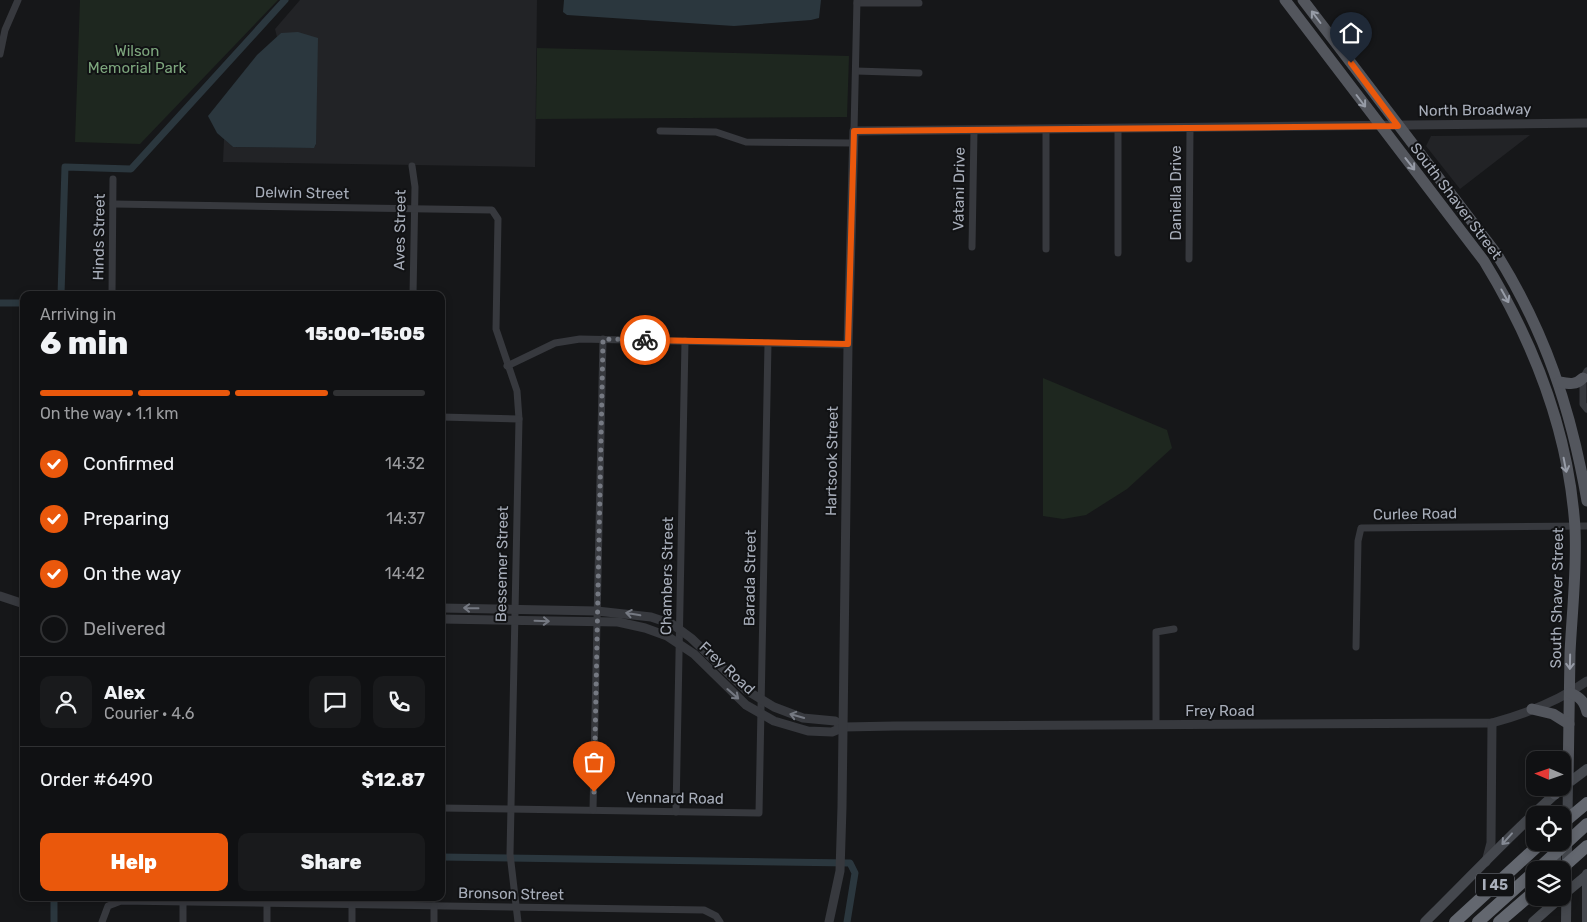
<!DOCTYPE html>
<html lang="en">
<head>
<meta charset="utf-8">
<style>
  body { margin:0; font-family:Rubik,sans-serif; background:#191a1c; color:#f1f3f6; height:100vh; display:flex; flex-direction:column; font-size:19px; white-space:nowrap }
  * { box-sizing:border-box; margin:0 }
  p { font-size:16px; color:#9c9da0 }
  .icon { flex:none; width:28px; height:28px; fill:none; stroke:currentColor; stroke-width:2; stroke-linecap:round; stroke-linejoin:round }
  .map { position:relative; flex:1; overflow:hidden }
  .drawer { position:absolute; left:20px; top:291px; width:425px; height:610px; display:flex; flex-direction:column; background:#101113; border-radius:10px; box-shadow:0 2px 8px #0003,0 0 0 1px #303133 }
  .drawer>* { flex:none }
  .needle { width:32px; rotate:272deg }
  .buttons { position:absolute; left:1526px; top:751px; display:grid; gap:10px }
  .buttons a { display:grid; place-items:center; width:45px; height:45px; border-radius:10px; background:#101113; box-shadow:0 2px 8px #0003,0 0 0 1px #303133; font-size:25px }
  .pin { position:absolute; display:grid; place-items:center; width:42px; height:42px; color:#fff; margin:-51px -21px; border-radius:50% 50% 50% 0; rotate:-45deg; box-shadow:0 0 5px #0007 }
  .pin .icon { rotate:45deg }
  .courier { position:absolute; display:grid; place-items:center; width:50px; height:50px; margin:-25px; border:4px solid #ea580c; border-radius:50%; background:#fff; color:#222; box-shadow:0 1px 6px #0007 }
  .headline em { font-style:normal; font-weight:800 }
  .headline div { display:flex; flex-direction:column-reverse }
  .headline { display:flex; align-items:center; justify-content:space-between; height:85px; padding:0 20px }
  h1 { font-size:32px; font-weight:800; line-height:38px }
  .bar { display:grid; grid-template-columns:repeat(4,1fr); gap:8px 5px; align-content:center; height:60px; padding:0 20px }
  .bar i { height:6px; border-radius:4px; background:#303133 }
  .bar .current { background:#ea580c }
  .bar p { grid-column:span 4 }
  .line { display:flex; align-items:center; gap:12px; padding:0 20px; border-top:1px solid #303133 }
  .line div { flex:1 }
  .round { display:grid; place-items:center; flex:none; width:52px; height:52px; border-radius:10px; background:#191a1c }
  ol { padding:0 20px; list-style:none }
  li { display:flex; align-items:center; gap:15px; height:55px }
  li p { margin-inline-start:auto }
  li .icon { padding:5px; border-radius:50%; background:#ea580c; color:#fff; stroke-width:4 }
  li:last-child { color:#9c9da0 }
  li i { width:28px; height:28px; border:2px solid #303133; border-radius:50% }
  .button { display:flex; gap:10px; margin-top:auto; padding:10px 20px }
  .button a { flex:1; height:58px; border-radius:10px; background:#ea580c; color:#fff; font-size:20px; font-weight:800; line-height:58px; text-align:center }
  .button a+a { background:#191a1c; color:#f1f3f6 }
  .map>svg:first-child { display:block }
</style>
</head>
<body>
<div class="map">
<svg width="1587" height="922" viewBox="0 0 1587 922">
  <rect width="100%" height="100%" fill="#161719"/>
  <g fill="#222326">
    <path d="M300,0h237l-2,167 -312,-5 1,-23 9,8 80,1 3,-3 -35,-112 -4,4 -2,-8z"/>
    <path d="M1530,135l-70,54 -34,-43 5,-10z"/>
  </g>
  <g fill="#1e271f">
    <path d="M80,0h198l-138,144 -65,-2z"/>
    <path d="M537,48l312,8 -2,61 -311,2z"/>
    <path d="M1043,378l124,52 5,18 -45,41 -41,26 -23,4 -20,-3z"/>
  </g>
  <g fill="#2b373e">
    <path d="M564,0h257l-2,18 -8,2 -77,6 -167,-11 -4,-3z"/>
    <path d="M298,32l20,6 -2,106 -2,4 -81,-1 -16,-14 -9,-17 49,-61 24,-22z"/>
  </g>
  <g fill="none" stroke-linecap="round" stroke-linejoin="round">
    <g stroke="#2b373e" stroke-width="7">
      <path d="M61,295l4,-128 66,2 154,-169"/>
      <path d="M0,303h24"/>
      <path d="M441,857l409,6 5,10 -8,49"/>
      <path d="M54,922v-24"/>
    </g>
    <g stroke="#37393e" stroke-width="7">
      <path d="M857,3h62"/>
      <path d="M0,54l5,-24 13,-30"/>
      <path d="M856,71l63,2"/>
      <path d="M1118,129v124"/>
      <path d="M1046,130v119"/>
      <path d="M660,131l56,1 30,10 107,1"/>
      <path d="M854,131l3,-131"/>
      <path d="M412,166l3,21 -2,108"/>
      <path d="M113,204l379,6 6,9 -2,110 21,62 2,28 -9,435 8,68"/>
      <path d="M972,247l2,-116"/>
      <path d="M1189,259l1,-131"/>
      <path d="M112,295l1,-116"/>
      <path d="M507,366l48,-23 25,-4 268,6"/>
      <path d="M1587,371l-4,7v26l4,5"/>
      <path d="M441,417l78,2"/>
      <path d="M1356,647l2,-106 3,-13 226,-2"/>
      <path d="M1156,725v-93l18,-3"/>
      <path d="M441,808l318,5 9,-470"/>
      <path d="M593,810l10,-471"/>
      <path d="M676,812l9,-471"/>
      <path d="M102,922l6,-16 13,-5 583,9 12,6 4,6"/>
      <path d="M183,922v-22"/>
      <path d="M267,922v-18"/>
      <path d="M352,922v-17"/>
      <path d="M434,922v-16"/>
    </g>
    <g stroke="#37393e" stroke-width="9">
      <path d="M0,596l24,8"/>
      <path d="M441,608l156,3 54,6 21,7 19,14 55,52 28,17 29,11 32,3 9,6"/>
      <path d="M441,619l177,3 27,6 22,8 27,18 52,51 28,16 34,10 24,1 12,-5 51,-1 597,-3c33,-9 67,-22 95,-42"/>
      <path d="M1486,862l5,-19 1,-120"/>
      <path d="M829,922l11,-51 2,-64 6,-462 6,-214 733,-8"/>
    </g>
    <g stroke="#45484e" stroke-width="10">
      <path d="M1563,787l24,-18"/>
      <path d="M1556,870v-28"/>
      <path d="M1563,895l24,-20"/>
      <path d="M1425,922c46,-45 89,-92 137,-134"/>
      <path d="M1533,922l27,-24"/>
      <path d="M1566,922l2,-140"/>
      <path d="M1587,922v-48"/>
    </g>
    <g stroke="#53565d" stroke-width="11">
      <path d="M1285,0l199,261c49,80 85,172 91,267 2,42 -3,83 -5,125 -1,43 -1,86 -2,129"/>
      <path d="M1303,0l193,253c49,78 75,156 91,248"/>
      <path d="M1559,382c11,2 17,3 24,-4"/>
      <path d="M1570,693c10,4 14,8 17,19"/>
      <path d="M1532,709l21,5 16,10"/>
      <path d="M1555,794l1,-6"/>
    </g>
    <g stroke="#63676f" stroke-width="12">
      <path d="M1455,922l87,-80"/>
      <path d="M1478,922l57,-51"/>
      <path d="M1499,922l36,-31"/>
    </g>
    <g stroke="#63676f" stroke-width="12">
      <path d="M1562,824l25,-21"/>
      <path d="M1537,870l50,-46"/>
      <path d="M1560,870l27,-24"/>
    </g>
  </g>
  <defs><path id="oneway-shaft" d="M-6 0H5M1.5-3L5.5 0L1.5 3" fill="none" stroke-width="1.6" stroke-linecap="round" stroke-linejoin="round" transform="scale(1.25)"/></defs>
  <g stroke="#979ca7">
    <use href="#oneway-shaft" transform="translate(1316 17) rotate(-127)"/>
    <use href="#oneway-shaft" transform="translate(1361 101) rotate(53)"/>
    <use href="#oneway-shaft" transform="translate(1410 164) rotate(52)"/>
    <use href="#oneway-shaft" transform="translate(1505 296) rotate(61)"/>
    <use href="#oneway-shaft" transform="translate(1565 465) rotate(79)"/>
    <use href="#oneway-shaft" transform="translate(1570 662) rotate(91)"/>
  </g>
  <g stroke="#757982">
    <use href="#oneway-shaft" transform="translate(471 608) rotate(-179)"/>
    <use href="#oneway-shaft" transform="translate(633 614) rotate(-170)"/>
    <use href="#oneway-shaft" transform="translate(542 621) rotate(2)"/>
    <use href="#oneway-shaft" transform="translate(733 694) rotate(41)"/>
    <use href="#oneway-shaft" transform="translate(797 716) rotate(-164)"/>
  </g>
  <use stroke="#858a94" href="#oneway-shaft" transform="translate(1507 839) rotate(132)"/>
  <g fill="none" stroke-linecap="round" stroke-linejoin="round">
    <path stroke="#757982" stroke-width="5" stroke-dasharray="0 9" d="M594,792l9,-453 42,1"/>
    <path stroke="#ea580c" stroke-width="6" d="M645,340l203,4 6,-213 544,-5 -47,-63"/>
  </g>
  <g text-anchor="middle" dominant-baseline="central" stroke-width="4" stroke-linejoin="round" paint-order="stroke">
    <rect fill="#111214" stroke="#7b7f88" stroke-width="1" x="1476" y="873.5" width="38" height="23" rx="4"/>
    <g font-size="14" font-weight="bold" fill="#a8aeba">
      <text x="1495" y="885">I 45</text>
    </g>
    <g font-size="15" fill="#7da67d" stroke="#111214">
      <text x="137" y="51">Wilson<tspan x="137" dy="17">Memorial Park</tspan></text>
    </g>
    <g font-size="15" fill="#a8aeba" stroke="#111214">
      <text transform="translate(1475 110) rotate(-1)">North Broadway</text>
      <text transform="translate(959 189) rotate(-89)">Vatani Drive</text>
      <text transform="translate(302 193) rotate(1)">Delwin Street</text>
      <text transform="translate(1176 193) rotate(-90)">Daniella Drive</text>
      <text transform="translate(1456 201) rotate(53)">South Shaver Street</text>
      <text transform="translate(400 230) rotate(-89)">Aves Street</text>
      <text transform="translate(99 237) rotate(-89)">Hinds Street</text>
      <text transform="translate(832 461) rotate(-89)">Hartsook Street</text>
      <text transform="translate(1415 514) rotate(-1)">Curlee Road</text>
      <text transform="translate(502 564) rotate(-89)">Bessemer Street</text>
      <text transform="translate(667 576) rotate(-89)">Chambers Street</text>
      <text transform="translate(750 578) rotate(-89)">Barada Street</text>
      <text transform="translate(1557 598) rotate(-89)">South Shaver Street</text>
      <text transform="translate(727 668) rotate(43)">Frey Road</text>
      <text x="1220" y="711">Frey Road</text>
      <text transform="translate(675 798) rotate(1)">Vennard Road</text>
      <text transform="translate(511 894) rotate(1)">Bronson Street</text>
    </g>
  </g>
</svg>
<div class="buttons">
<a><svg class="needle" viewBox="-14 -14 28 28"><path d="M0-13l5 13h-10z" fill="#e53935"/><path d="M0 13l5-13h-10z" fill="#9c9da0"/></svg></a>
<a><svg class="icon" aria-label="locate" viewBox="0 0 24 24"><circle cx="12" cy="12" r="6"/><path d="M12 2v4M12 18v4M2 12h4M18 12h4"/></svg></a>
<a><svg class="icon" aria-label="layers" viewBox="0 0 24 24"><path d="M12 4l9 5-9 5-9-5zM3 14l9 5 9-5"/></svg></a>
</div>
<div class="pin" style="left:594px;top:792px;background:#ea580c"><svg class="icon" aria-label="bag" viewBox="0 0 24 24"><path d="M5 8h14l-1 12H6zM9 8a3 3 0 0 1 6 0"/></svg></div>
<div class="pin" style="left:1351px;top:63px;background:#1f2937"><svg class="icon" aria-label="home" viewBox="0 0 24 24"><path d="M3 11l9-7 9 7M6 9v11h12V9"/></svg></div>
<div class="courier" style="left:645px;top:340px"><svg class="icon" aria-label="bike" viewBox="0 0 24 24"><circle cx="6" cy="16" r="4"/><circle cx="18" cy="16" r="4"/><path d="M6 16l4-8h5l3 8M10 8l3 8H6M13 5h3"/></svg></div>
<section class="drawer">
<div class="headline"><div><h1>6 min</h1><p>Arriving in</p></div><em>15:00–15:05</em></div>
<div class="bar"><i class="current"></i><i class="current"></i><i class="current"></i><i></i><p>On the way · 1.1 km</p></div>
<ol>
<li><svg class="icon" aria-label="check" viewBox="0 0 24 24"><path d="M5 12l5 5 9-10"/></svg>Confirmed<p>14:32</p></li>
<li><svg class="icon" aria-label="check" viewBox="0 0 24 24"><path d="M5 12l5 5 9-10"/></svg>Preparing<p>14:37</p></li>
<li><svg class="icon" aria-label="check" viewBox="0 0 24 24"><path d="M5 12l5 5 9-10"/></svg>On the way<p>14:42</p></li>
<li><i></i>Delivered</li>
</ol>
<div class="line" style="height:90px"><a class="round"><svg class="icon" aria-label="person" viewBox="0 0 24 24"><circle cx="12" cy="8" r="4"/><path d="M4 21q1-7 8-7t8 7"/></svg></a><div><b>Alex</b><p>Courier · 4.6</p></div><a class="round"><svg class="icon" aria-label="chat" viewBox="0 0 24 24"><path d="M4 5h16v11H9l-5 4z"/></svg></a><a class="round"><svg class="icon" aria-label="phone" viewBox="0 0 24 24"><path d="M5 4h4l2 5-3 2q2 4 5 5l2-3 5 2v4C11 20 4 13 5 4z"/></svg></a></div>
<div class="line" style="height:65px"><div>Order #6490</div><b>$12.87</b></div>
<div class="button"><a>Help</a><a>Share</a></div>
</section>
</div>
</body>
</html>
